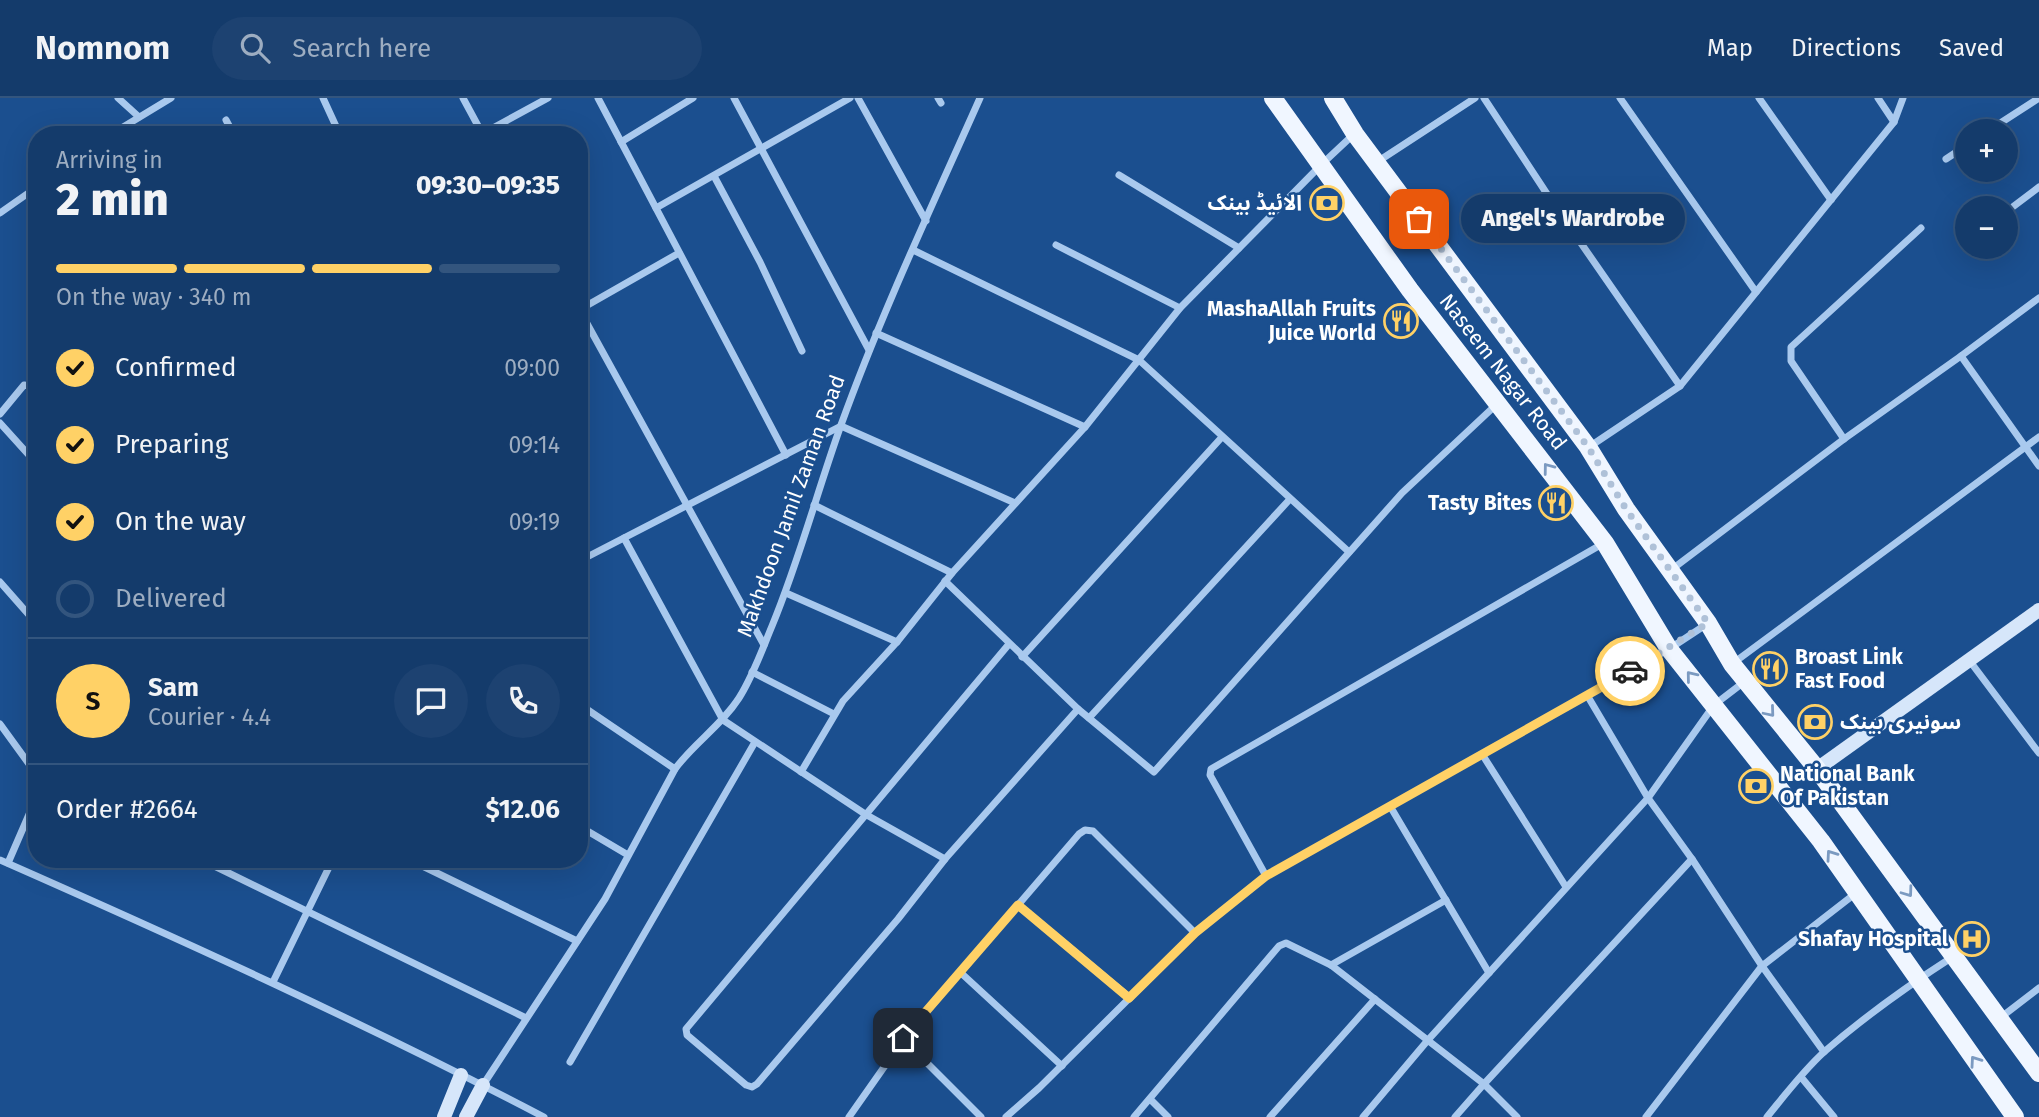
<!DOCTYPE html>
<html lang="en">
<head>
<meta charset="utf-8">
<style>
  body { margin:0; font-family:"Fira Sans","Noto Sans Arabic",sans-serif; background:#1d4271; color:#f1f3f6; height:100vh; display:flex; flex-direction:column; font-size:26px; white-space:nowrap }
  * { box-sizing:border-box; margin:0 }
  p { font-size:23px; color:#9dadc1 }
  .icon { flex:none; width:38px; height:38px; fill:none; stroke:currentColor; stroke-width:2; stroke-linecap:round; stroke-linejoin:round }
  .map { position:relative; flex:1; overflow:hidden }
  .drawer { position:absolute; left:28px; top:28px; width:560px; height:742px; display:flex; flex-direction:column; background:#143b6b; border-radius:28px; box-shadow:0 7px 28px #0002,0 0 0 2px #33557e }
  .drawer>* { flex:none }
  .tools { position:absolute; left:1955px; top:21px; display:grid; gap:14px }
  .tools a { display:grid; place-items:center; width:63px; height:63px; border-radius:50%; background:#143b6b; box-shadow:0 7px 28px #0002,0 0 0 2px #33557e; font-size:35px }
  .pin { position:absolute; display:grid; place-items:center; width:60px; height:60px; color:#fff; margin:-30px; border-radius:14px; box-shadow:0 4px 10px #0006 }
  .courier { position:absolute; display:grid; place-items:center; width:70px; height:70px; margin:-35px; border:5px solid #ffd166; border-radius:50%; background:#fff; color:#222; box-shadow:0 2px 9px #0007 }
  .bubble { position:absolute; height:49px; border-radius:24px; background:#143b6b; box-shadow:0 7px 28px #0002,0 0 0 2px #33557e; font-size:23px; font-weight:800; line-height:49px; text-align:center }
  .head em { font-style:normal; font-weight:800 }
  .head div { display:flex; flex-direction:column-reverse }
  .head { display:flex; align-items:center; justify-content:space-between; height:119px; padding:0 28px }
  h1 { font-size:46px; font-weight:800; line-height:52px }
  .bar { display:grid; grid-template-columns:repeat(4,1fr); gap:10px 7px; align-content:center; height:84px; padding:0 28px }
  .bar i { height:9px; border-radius:5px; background:#33557e }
  .bar .on { background:#ffd166 }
  .bar p { grid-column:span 4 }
  .line { display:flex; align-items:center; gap:18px; padding:0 28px; border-top:2px solid #33557e }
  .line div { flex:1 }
  .round { display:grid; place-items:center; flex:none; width:74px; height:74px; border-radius:37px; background:#1d4271 }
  ol { padding:0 28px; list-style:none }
  li { display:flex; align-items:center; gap:21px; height:77px }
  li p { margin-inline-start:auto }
  li .icon { padding:7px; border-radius:50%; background:#ffd166; color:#111; stroke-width:4 }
  li:last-child { color:#9dadc1 }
  li i { width:38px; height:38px; border:4px solid #33557e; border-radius:50% }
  header { display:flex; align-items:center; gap:42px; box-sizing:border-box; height:98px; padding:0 35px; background:#143b6b; border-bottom:2px solid #33557e }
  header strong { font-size:33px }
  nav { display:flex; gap:38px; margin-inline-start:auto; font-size:24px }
  .search { width:490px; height:63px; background:#1d4271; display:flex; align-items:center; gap:18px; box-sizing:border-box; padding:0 24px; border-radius:38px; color:#9dadc1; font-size:26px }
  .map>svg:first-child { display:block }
</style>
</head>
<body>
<header>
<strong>Nomnom</strong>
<div class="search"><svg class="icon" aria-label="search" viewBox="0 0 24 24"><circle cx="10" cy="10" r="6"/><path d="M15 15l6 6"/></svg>Search here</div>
<nav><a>Map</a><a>Directions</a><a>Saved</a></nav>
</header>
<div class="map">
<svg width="2039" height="1019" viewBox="0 0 2039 1019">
  <rect width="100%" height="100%" fill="#1b4f8f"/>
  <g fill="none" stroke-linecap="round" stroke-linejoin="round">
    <g stroke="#a9c9ee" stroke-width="7">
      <path d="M118,0l21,19"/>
      <path d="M323,0l17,37"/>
      <path d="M463,0l20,37"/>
      <path d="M598,0l188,357"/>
      <path d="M734,0l135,252"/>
      <path d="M858,0l68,123"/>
      <path d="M938,0l3,5"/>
      <path d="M1484,0l65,99 131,189"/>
      <path d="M1620,0l136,194"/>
      <path d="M1759,0l72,102"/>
      <path d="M1878,0l16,24"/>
      <path d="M226,22l8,15"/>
      <path d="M1988,33l51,-33"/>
      <path d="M110,37l61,-37"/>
      <path d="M480,37l68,-37"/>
      <path d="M621,44l72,-44"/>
      <path d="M1946,61l21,-14"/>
      <path d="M1377,64l98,-64"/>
      <path d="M1119,77l120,73"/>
      <path d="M714,78l46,86 42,89"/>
      <path d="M656,110l194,-110"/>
      <path d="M2006,114l33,-25"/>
      <path d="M0,115l37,-26"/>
      <path d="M1056,147l124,63"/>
      <path d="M913,152l226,110 210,192"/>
      <path d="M579,211l185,336"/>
      <path d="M579,212l100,-57"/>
      <path d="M876,235l209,94"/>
      <path d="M1961,258l78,110"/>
      <path d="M0,316l24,-29 13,2"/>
      <path d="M0,325l37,41"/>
      <path d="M1844,341l-53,-78v-14l130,-119"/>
      <path d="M1589,349l91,-61 214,-264 9,-24"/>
      <path d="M814,407l138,68"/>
      <path d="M624,440l99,182 142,94 80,45"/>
      <path d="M1604,445l-393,226 -1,6 56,101 403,-227 38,-25"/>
      <path d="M579,457l8,2 254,-131 174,77"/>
      <path d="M1671,472l173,-131 117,-83 78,-58"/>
      <path d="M945,483l133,128 76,63 248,-279 96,-90"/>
      <path d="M0,484l37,42"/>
      <path d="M786,495l111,49"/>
      <path d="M1009,546l-323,385 1,6 59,50 6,2 5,-3 141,-165 47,-60 133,-150"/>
      <path d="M1022,559l200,-220"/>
      <path d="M1969,562l70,93"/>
      <path d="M1732,566l307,-227"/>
      <path d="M752,574l82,42"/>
      <path d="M1587,597l61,103 44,61 70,107 62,86"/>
      <path d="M579,606l96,65"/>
      <path d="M1089,620l201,-219"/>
      <path d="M0,626l37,51"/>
      <path d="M1482,656l84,133"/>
      <path d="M801,674l42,-71 54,-59 55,-69 133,-146 95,-119 142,-144 32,-30"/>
      <path d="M1390,708l99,167"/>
      <path d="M579,728l49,29"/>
      <path d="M200,761l326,159"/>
      <path d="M408,761l169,82"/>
      <path d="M0,762c184,81 366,164 544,257"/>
      <path d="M8,765l29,-67"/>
      <path d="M1018,807l112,93"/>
      <path d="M1331,867l115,-65"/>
      <path d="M960,874l102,94"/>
      <path d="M273,884l60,-123"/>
      <path d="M2000,920l39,-30"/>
      <path d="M903,941l78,78"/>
      <path d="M570,964l185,-320"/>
      <path d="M1801,979l33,40"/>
      <path d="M483,987l122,-186 70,-130c19,-26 46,-43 64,-71 14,-22 23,-48 33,-72 27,-65 45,-134 69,-201 40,-111 91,-219 139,-327"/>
      <path d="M1150,1001l18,18"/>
      <path d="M849,1019l59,-84 171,-199 6,-4 8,1 102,102"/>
      <path d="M1006,1019l33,-29 156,-155 71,-57"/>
      <path d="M1134,1019l145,-171 7,-3 45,22 153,119 208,-225"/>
      <path d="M1270,1019l105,-118"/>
      <path d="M1363,1019l65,-77 220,-242 66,-93 30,-23"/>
      <path d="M1455,1019l29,-33 33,33"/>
      <path d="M1646,1019l116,-151 94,-73"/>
      <path d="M1767,1019c18,-22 36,-46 57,-65 40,-35 85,-67 130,-96"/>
    </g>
    <g stroke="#d6e6fa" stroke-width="14">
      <path d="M1817,671l222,-159"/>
      <path d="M444,1019l17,-42"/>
      <path d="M466,1019l17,-32"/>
    </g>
    <g stroke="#f0f6ff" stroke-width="18">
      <path d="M1273,0l137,192 195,253 64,106 152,192 194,276"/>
      <path d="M1333,0l22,36 233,313 38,62 82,114 24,41 85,105 222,304"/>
    </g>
  </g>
  <defs><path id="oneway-chevron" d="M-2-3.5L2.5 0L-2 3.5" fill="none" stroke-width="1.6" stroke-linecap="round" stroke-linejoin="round" transform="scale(1.75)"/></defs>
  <g stroke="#7b9ac1">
    <use href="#oneway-chevron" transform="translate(1548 370) rotate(-127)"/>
    <use href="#oneway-chevron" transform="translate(1691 578) rotate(-129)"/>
    <use href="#oneway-chevron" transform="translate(1770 614) rotate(50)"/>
    <use href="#oneway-chevron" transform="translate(1831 757) rotate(-125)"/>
    <use href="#oneway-chevron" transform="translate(1908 794) rotate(54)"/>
    <use href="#oneway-chevron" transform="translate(1975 963) rotate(-125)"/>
  </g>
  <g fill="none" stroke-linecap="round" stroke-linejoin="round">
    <path stroke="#afc1d8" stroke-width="7" stroke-dasharray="0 12.6" d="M1419,121l169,228 38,62 82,114 -78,48"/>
    <path stroke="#ffd166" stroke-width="9" d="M903,940l115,-133 111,93 66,-65 71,-57 364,-205"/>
  </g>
  <defs>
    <g id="bank-ring" transform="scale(1.75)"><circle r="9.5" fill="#1b4f8f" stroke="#ffd166" stroke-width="1.5"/><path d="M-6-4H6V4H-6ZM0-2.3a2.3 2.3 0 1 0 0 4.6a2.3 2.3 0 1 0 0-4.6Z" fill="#ffd166"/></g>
    <g id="restaurant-ring" transform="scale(1.75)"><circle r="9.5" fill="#1b4f8f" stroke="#ffd166" stroke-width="1.5"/><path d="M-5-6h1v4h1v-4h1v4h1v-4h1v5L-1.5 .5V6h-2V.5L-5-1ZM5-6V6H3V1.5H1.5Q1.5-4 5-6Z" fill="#ffd166"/></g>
    <g id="hospital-ring" transform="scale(1.75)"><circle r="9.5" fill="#1b4f8f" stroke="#ffd166" stroke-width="1.5"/><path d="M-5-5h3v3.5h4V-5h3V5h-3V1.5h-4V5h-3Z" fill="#ffd166"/></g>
  </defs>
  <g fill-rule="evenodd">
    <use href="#bank-ring" x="1327" y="105"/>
    <use href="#restaurant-ring" x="1401" y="223"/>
    <use href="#restaurant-ring" x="1556" y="405"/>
    <use href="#restaurant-ring" x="1770" y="571"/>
    <use href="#bank-ring" x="1815" y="624"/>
    <use href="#bank-ring" x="1756" y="688"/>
    <use href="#hospital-ring" x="1972" y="841"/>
  </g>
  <g text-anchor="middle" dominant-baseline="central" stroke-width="5" stroke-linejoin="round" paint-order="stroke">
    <g font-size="21" font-weight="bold" fill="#fff" stroke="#1b4f8f" text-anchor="end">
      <text x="1302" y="105">الائیڈ بینک</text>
      <text x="1376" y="211">MashaAllah Fruits<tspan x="1376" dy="24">Juice World</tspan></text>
      <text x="1532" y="405">Tasty Bites</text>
      <text x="1795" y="559" text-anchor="start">Broast Link<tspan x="1795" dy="24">Fast Food</tspan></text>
      <text x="1840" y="624" text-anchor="start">سونیری بینک</text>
      <text x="1780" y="676" text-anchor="start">National Bank<tspan x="1780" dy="24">Of Pakistan</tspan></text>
      <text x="1948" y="841">Shafay Hospital</text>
    </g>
    <g font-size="21" fill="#fff" stroke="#1b4f8f">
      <text transform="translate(1503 274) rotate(52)">Naseem Nagar Road</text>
      <text transform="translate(791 408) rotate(-70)">Makhdoon Jamil Zaman Road</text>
    </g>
  </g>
</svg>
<div class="tools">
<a>+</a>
<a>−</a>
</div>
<div class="pin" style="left:1419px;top:121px;background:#ea580c"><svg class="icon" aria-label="bag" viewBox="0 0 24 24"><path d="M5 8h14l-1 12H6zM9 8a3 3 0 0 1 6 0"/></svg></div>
<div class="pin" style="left:903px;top:940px;background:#1f2937"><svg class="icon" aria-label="home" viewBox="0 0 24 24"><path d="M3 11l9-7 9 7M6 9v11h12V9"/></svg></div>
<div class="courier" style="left:1630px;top:573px"><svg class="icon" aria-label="car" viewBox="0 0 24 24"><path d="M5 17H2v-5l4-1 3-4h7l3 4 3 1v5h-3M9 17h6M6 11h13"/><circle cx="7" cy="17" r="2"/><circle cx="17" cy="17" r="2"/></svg></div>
<div class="bubble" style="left:1461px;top:96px;width:224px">Angel's Wardrobe</div>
<section class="drawer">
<div class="head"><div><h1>2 min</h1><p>Arriving in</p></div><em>09:30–09:35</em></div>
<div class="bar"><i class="on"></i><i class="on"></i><i class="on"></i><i></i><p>On the way · 340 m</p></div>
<ol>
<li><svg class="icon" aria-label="check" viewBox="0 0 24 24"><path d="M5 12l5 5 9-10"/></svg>Confirmed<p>09:00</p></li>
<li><svg class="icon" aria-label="check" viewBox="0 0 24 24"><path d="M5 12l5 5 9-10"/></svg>Preparing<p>09:14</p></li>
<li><svg class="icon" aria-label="check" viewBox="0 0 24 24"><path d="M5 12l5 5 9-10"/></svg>On the way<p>09:19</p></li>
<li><i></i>Delivered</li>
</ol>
<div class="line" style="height:126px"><b class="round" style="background:#ffd166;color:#111">S</b><div><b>Sam</b><p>Courier · 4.4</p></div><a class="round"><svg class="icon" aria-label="chat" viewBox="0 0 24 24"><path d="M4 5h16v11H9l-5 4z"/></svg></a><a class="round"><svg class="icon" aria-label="phone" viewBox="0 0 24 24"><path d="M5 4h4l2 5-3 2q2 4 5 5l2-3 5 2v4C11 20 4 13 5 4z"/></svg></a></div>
<div class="line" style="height:91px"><div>Order #2664</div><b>$12.06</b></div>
</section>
</div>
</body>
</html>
